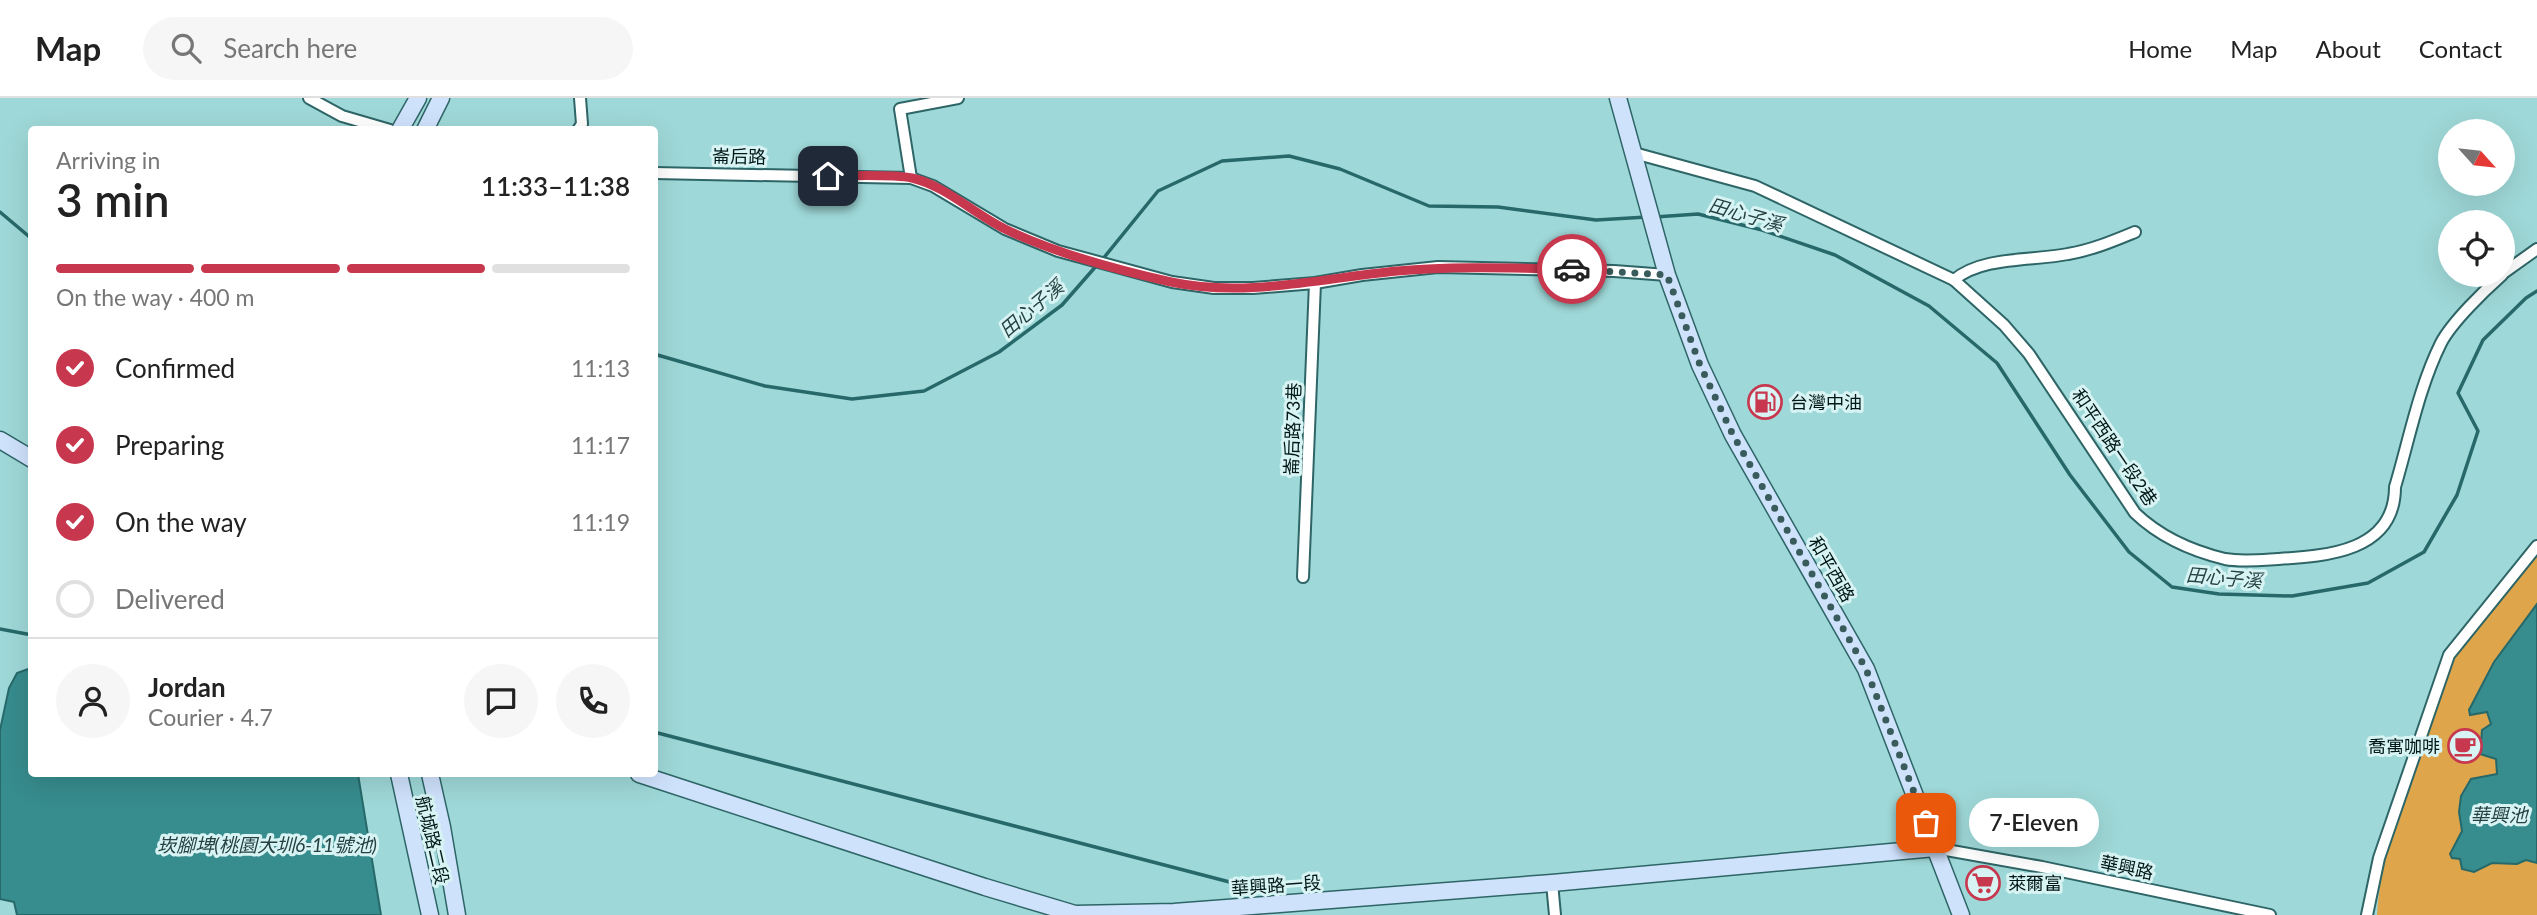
<!DOCTYPE html>
<html lang="en">
<head>
<meta charset="utf-8">
<style>
  body { margin:0; font-family:Lato,"Noto Sans TC",sans-serif; background:#f6f6f6; color:#222; height:100vh; display:flex; flex-direction:column; font-size:26px; white-space:nowrap }
  * { box-sizing:border-box; margin:0 }
  p { font-size:23px; color:#767676 }
  .icon { flex:none; width:38px; height:38px; fill:none; stroke:currentColor; stroke-width:2; stroke-linecap:round; stroke-linejoin:round }
  .map { position:relative; flex:1; overflow:hidden }
  .details { position:absolute; left:28px; top:28px; width:630px; height:651px; display:flex; flex-direction:column; background:#fff; border-radius:7px; box-shadow:0 7px 28px #0002 }
  .details>* { flex:none }
  .needle { width:46px; rotate:117deg }
  .tools { position:absolute; left:2438px; top:21px; display:grid; gap:14px }
  .tools a { display:grid; place-items:center; width:77px; height:77px; border-radius:50%; background:#fff; box-shadow:0 7px 28px #0002; font-size:35px }
  .pin { position:absolute; display:grid; place-items:center; width:60px; height:60px; color:#fff; margin:-30px; border-radius:14px; box-shadow:0 4px 10px #0006 }
  .courier { position:absolute; display:grid; place-items:center; width:70px; height:70px; margin:-35px; border:5px solid #c7374d; border-radius:50%; background:#fff; color:#222; box-shadow:0 2px 9px #0007 }
  .bubble { position:absolute; height:49px; border-radius:24px; background:#fff; box-shadow:0 7px 28px #0002; font-size:23px; font-weight:600; line-height:49px; text-align:center }
  .head em { font-style:normal; font-weight:600 }
  .head div { display:flex; flex-direction:column-reverse }
  .head { display:flex; align-items:center; justify-content:space-between; height:119px; padding:0 28px }
  h1 { font-size:46px; font-weight:600; line-height:52px }
  .bar { display:grid; grid-template-columns:repeat(4,1fr); gap:10px 7px; align-content:center; height:84px; padding:0 28px }
  .bar i { height:9px; border-radius:5px; background:#e0e0e0 }
  .bar .selected { background:#c7374d }
  .bar p { grid-column:span 4 }
  .line { display:flex; align-items:center; gap:18px; padding:0 28px; border-top:2px solid #e0e0e0 }
  .line div { flex:1 }
  .round { display:grid; place-items:center; flex:none; width:74px; height:74px; border-radius:37px; background:#f6f6f6 }
  ol { padding:0 28px; list-style:none }
  li { display:flex; align-items:center; gap:21px; height:77px }
  li p { margin-inline-start:auto }
  li .icon { padding:7px; border-radius:50%; background:#c7374d; color:#fff; stroke-width:4 }
  li:last-child { color:#767676 }
  li i { width:38px; height:38px; border:4px solid #e0e0e0; border-radius:50% }
  header { display:flex; align-items:center; gap:42px; box-sizing:border-box; height:98px; padding:0 35px; background:#fff; border-bottom:2px solid #e0e0e0 }
  header strong { font-size:33px }
  nav { display:flex; gap:38px; margin-inline-start:auto; font-size:24px }
  .search { width:490px; height:63px; background:#f6f6f6; display:flex; align-items:center; gap:18px; box-sizing:border-box; padding:0 24px; border-radius:38px; color:#767676; font-size:26px }
  .map>svg:first-child { display:block }
</style>
</head>
<body>
<header>
<strong>Map</strong>
<div class="search"><svg class="icon" aria-label="search" viewBox="0 0 24 24"><circle cx="10" cy="10" r="6"/><path d="M15 15l6 6"/></svg>Search here</div>
<nav><a>Home</a><a>Map</a><a>About</a><a>Contact</a></nav>
</header>
<div class="map">
<svg width="2537" height="817" viewBox="0 0 2537 817">
  <rect width="100%" height="100%" fill="#9fd8d8"/>
  <path fill="#dea54a" d="M2537,453v364h-160c4,-65 30,-129 52,-189 10,-28 19,-59 35,-83 22,-32 49,-62 73,-92z"/>
  <g fill="#378c8d" stroke="#27696a" stroke-width="2">
    <path d="M2537,506v259l-11,-3 -9,4 -25,-1 -18,9 -12,-3 -2,-10 -8,-1 -2,-4 12,-23 -3,-19 2,-16 10,-17 26,-5 -1,-15 -16,-5 2,-24 9,-6 -4,-12 -17,3 -1,-5 25,-48z"/>
    <path d="M31,570l1,106h326l23,141h-364l-3,-13 -14,-3v-169l9,-42 8,-15z"/>
  </g>
  <g fill="none" stroke-linecap="round" stroke-linejoin="round">
    <g stroke="#27696a" stroke-width="3.5">
      <path d="M0,114l32,27"/>
      <path d="M1655,119l43,-3 64,16 73,25 94,51 68,57 73,112 59,77 43,35 47,7 73,2 76,-13 56,-31 33,-57 21,-64 -20,-38 25,-53 43,-42 11,-7"/>
      <path d="M1102,162l56,-69 64,-30 67,-5 51,13 89,37 69,1 98,13 51,-3"/>
      <path d="M654,256l111,32 87,13 72,-8 75,-39 63,-47 35,-40"/>
      <path d="M0,531l32,6"/>
      <path d="M654,634l614,160"/>
    </g>
    <g stroke="#2e6566" stroke-width="14">
      <g id="street">
        <path d="M309,0l33,18 48,14"/>
        <path d="M578,32l4,-6 -2,-26"/>
        <path d="M1634,55l121,33 199,94 50,45 25,29 106,159c24,23 57,38 90,46 17,3 36,1 53,0 48,-3 117,-7 117,-72 14,-47 24,-100 46,-144 11,-21 43,-52 61,-68"/>
        <path d="M654,75l257,5 22,8 72,43 53,22 114,31 42,6h39l62,-5 47,-8 76,-8 176,4 53,4"/>
        <path d="M911,80l-11,-69 58,-11"/>
        <path d="M2502,176l35,-25"/>
        <path d="M1954,182c28,-24 79,-19 114,-26 24,-4 45,-13 67,-22"/>
        <path d="M1303,479l12,-294"/>
        <path d="M1935,750l107,19 228,48"/>
        <path d="M1552,785l3,32"/>
        <path d="M2367,817l12,-57 70,-203 88,-109"/>
      </g>
    </g>
    <g stroke="#2e6566" stroke-width="19">
      <g id="secondary">
        <path d="M1618,0l49,177 33,90 33,70 133,234 95,246"/>
        <path d="M400,32l18,-32"/>
        <path d="M425,32l16,-32"/>
        <path d="M0,342l32,19"/>
        <path d="M399,676l31,141"/>
        <path d="M430,676l12,53 15,88"/>
        <path d="M639,676l346,113 90,27 99,-2 378,-29 383,-35"/>
      </g>
    </g>
    <use href="#street" stroke="#fff" stroke-width="10"/>
    <use href="#secondary" stroke="#cfe2fc" stroke-width="16"/>
  </g>
  <g fill="none" stroke-linecap="round" stroke-linejoin="round">
    <path stroke="#395b5b" stroke-width="7" stroke-dasharray="0 12.6" d="M1572,171l95,6 33,90 33,70 133,234 60,154"/>
    <path stroke="#c7374d" stroke-width="9" d="M828,78c23,0 63,-2 84,2 34,8 62,36 93,51 49,24 113,41 166,53 75,16 151,-4 226,-11 58,-5 116,-3 175,-2"/>
  </g>
  <defs>
    <g id="fuel-ring" transform="scale(1.75)"><circle r="9.5" fill="#d7f3f3" stroke="#c7374d" stroke-width="1.5"/><path d="M-5.5-6h7V0h2V4h1.3V-2.5L3-4.5l.8-.8L6-3V5H2.5V1h-1V6h-7ZM-4.2-4.7v3.2H.2V-4.7Z" fill="#c7374d"/></g>
    <g id="cafe-ring" transform="scale(1.75)"><circle r="9.5" fill="#d7f3f3" stroke="#c7374d" stroke-width="1.5"/><path d="M-5.5-4.5H6V0H3Q3 3.5 0 3.5H-2.5Q-5.5 3.5-5.5 0ZM3-3.2v2h1.7v-2ZM-6 4.5H4V6H-6Z" fill="#c7374d"/></g>
    <g id="supermarket-ring" transform="scale(1.75)"><circle r="9.5" fill="#d7f3f3" stroke="#c7374d" stroke-width="1.5"/><path d="M-6-5.5h2.5l.6 2H6L4.5 2H-2.5L-4.4-4H-6ZM-1.5 3.2a1.3 1.3 0 1 0 .1 0ZM3 3.2a1.3 1.3 0 1 0 .1 0Z" fill="#c7374d"/></g>
  </defs>
  <g fill-rule="evenodd">
    <use href="#fuel-ring" x="1765" y="304"/>
    <use href="#cafe-ring" x="2465" y="648"/>
    <use href="#supermarket-ring" x="1983" y="785"/>
  </g>
  <g text-anchor="middle" dominant-baseline="central" stroke-width="6" stroke-linejoin="round" paint-order="stroke">
    <g font-size="18" fill="#021717" stroke="#d7f3f3">
      <text transform="translate(739 58) rotate(1)">崙后路</text>
      <text transform="translate(1292 331) rotate(-88)">崙后路73巷</text>
      <text transform="translate(2115 349) rotate(56)">和平西路一段2巷</text>
      <text transform="translate(1832 471) rotate(60)">和平西路</text>
      <text transform="translate(433 742) rotate(77)">航城路二段</text>
      <text transform="translate(2127 769) rotate(12)">華興路</text>
      <text transform="translate(1276 787) rotate(-4)">華興路一段</text>
    </g>
    <g font-size="18" fill="#021717" stroke="#d7f3f3" text-anchor="start">
      <text x="1790" y="304">台灣中油</text>
      <text x="2440" y="648" text-anchor="end">喬寓咖啡</text>
      <text x="2008" y="785">萊爾富</text>
    </g>
    <g font-size="19" font-style="italic" fill="#264141" stroke="#d7f3f3">
      <text transform="translate(1746 116) rotate(16)">田心子溪</text>
      <text transform="translate(1031 210) rotate(-40)">田心子溪</text>
      <text transform="translate(2224 479) rotate(5)">田心子溪</text>
      <text x="2499" y="716">華興池</text>
      <text x="267" y="746">崁腳埤(桃園大圳6-11號池)</text>
    </g>
  </g>
</svg>
<div class="tools">
<a><svg class="needle" viewBox="-14 -14 28 28"><path d="M0-13l5 13h-10z" fill="#e53935"/><path d="M0 13l5-13h-10z" fill="#767676"/></svg></a>
<a><svg class="icon" aria-label="locate" viewBox="0 0 24 24"><circle cx="12" cy="12" r="6"/><path d="M12 2v4M12 18v4M2 12h4M18 12h4"/></svg></a>
</div>
<div class="pin" style="left:1926px;top:725px;background:#ea580c"><svg class="icon" aria-label="bag" viewBox="0 0 24 24"><path d="M5 8h14l-1 12H6zM9 8a3 3 0 0 1 6 0"/></svg></div>
<div class="pin" style="left:828px;top:78px;background:#1f2937"><svg class="icon" aria-label="home" viewBox="0 0 24 24"><path d="M3 11l9-7 9 7M6 9v11h12V9"/></svg></div>
<div class="courier" style="left:1572px;top:171px"><svg class="icon" aria-label="car" viewBox="0 0 24 24"><path d="M5 17H2v-5l4-1 3-4h7l3 4 3 1v5h-3M9 17h6M6 11h13"/><circle cx="7" cy="17" r="2"/><circle cx="17" cy="17" r="2"/></svg></div>
<div class="bubble" style="left:1969px;top:700px;width:130px">7-Eleven</div>
<section class="details">
<div class="head"><div><h1>3 min</h1><p>Arriving in</p></div><em>11:33–11:38</em></div>
<div class="bar"><i class="selected"></i><i class="selected"></i><i class="selected"></i><i></i><p>On the way · 400 m</p></div>
<ol>
<li><svg class="icon" aria-label="check" viewBox="0 0 24 24"><path d="M5 12l5 5 9-10"/></svg>Confirmed<p>11:13</p></li>
<li><svg class="icon" aria-label="check" viewBox="0 0 24 24"><path d="M5 12l5 5 9-10"/></svg>Preparing<p>11:17</p></li>
<li><svg class="icon" aria-label="check" viewBox="0 0 24 24"><path d="M5 12l5 5 9-10"/></svg>On the way<p>11:19</p></li>
<li><i></i>Delivered</li>
</ol>
<div class="line" style="height:126px"><a class="round"><svg class="icon" aria-label="person" viewBox="0 0 24 24"><circle cx="12" cy="8" r="4"/><path d="M4 21q1-7 8-7t8 7"/></svg></a><div><b>Jordan</b><p>Courier · 4.7</p></div><a class="round"><svg class="icon" aria-label="chat" viewBox="0 0 24 24"><path d="M4 5h16v11H9l-5 4z"/></svg></a><a class="round"><svg class="icon" aria-label="phone" viewBox="0 0 24 24"><path d="M5 4h4l2 5-3 2q2 4 5 5l2-3 5 2v4C11 20 4 13 5 4z"/></svg></a></div>
</section>
</div>
</body>
</html>
